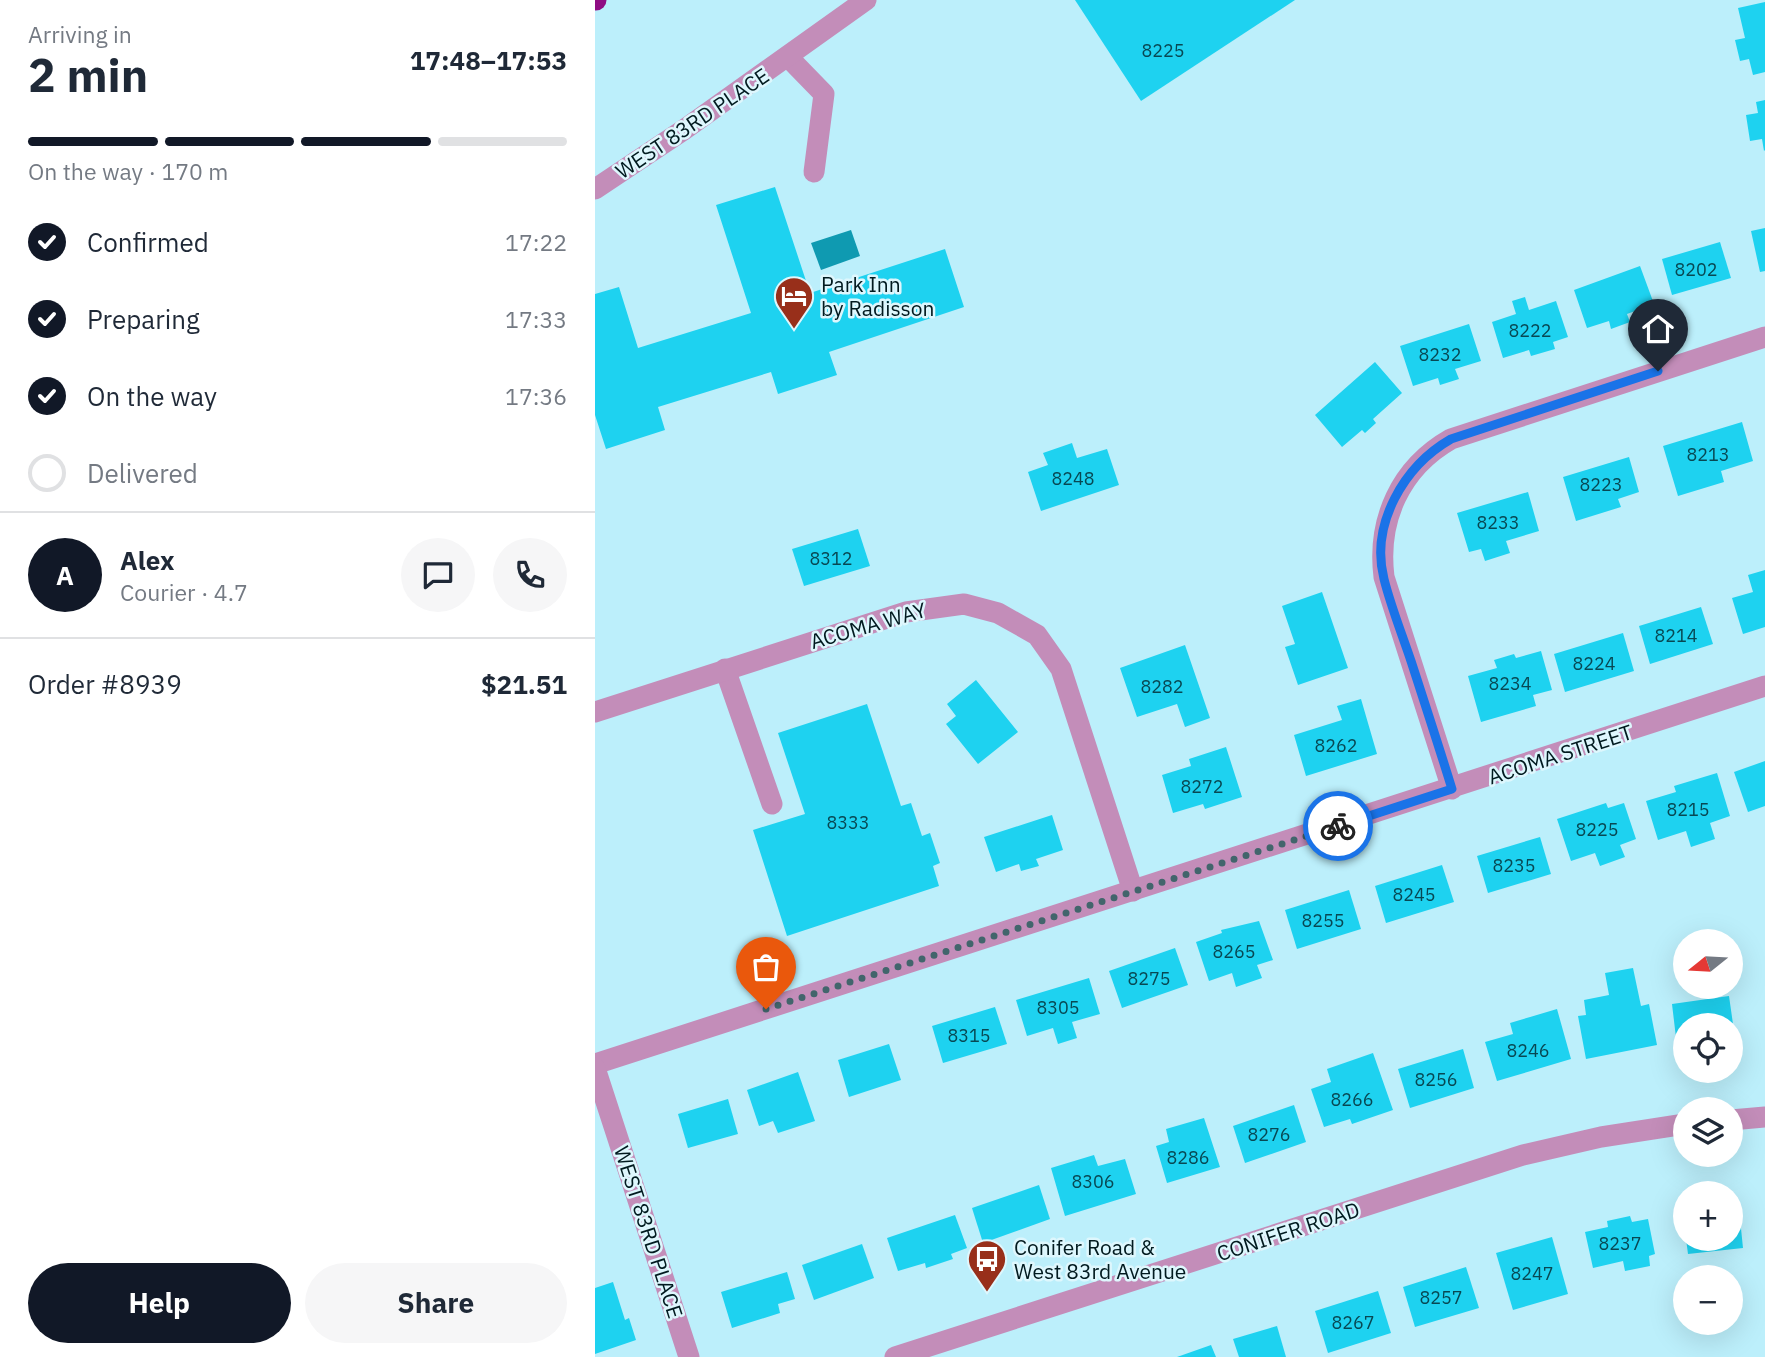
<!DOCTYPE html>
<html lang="en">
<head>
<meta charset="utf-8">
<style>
  body { margin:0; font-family:"IBM Plex Sans",sans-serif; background:#f6f6f7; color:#1f2937; height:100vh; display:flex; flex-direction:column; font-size:26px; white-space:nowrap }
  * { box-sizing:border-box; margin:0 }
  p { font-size:23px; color:#747a83 }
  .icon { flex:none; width:38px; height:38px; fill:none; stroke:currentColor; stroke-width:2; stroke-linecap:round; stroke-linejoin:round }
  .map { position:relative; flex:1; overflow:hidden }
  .drawer { display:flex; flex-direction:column; background:#fff; width:595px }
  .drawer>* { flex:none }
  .needle { width:46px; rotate:252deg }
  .fabs { position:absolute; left:1078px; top:929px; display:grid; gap:14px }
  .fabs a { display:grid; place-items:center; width:70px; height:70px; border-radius:50%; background:#fff; box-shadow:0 7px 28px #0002; font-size:35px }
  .pin { position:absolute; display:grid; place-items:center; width:60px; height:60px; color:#fff; margin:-72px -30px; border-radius:50% 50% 50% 0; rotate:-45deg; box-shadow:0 0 7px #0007 }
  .pin .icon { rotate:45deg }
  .courier { position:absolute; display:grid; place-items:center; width:70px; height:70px; margin:-35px; border:5px solid #1a73e8; border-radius:50%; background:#fff; color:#222; box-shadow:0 2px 9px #0007 }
  .summary em { font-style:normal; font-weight:700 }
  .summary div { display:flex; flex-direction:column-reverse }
  .summary { display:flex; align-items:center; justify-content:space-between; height:119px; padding:0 28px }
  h1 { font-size:46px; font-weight:700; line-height:52px }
  .bar { display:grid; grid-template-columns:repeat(4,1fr); gap:10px 7px; align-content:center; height:84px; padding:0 28px }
  .bar i { height:9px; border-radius:5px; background:#e0e1e3 }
  .bar .on { background:#111827 }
  .bar p { grid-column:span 4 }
  .line { display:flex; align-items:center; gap:18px; padding:0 28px; border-top:2px solid #e0e1e3 }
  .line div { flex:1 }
  .round { display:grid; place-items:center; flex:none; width:74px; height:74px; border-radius:37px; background:#f6f6f7 }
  ol { padding:0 28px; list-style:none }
  li { display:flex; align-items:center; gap:21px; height:77px }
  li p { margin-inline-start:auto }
  li .icon { padding:7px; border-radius:50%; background:#111827; color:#fff; stroke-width:4 }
  li:last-child { color:#747a83 }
  li i { width:38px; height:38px; border:4px solid #e0e1e3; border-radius:50% }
  .action { display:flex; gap:14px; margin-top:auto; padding:14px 28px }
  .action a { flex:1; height:80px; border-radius:42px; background:#111827; color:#fff; font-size:28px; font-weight:700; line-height:80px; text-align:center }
  .action a+a { background:#f6f6f7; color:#1f2937 }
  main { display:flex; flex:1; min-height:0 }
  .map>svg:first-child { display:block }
</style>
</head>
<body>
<main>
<section class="drawer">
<div class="summary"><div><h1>2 min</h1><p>Arriving in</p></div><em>17:48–17:53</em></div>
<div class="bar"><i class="on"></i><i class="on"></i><i class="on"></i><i></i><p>On the way · 170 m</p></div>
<ol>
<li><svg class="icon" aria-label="check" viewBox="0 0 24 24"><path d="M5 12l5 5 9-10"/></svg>Confirmed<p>17:22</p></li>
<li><svg class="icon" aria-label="check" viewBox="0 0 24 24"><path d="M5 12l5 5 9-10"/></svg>Preparing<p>17:33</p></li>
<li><svg class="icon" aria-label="check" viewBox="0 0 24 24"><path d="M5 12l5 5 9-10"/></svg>On the way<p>17:36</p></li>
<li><i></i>Delivered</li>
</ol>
<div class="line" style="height:126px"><b class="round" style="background:#111827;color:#fff">A</b><div><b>Alex</b><p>Courier · 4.7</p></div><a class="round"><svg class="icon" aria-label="chat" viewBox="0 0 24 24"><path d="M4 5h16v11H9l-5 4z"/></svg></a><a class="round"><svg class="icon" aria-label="phone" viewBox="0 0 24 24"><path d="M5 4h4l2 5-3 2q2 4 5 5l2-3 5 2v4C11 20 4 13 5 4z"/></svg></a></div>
<div class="line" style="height:91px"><div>Order #8939</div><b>$21.51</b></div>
<div class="action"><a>Help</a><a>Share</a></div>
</section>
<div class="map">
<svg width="1170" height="1357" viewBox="0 0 1170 1357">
  <rect width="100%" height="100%" fill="#bceffb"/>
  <path fill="#0f9ab1" d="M256,230l9,26 -39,14 -10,-27z"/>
  <g fill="#1ed2f0">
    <path d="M480,0h220l-154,101z"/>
    <path d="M1170,2v70l-12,3 -4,-16 -9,2 -5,-21 10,-2 -7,-30z"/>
    <path d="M1170,100v50l-1,1 -2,-12 -12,2 -4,-26 12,-2 -2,-11z"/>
    <path d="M180,187l35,106 135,-44 19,58 -135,45 8,23 -59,19 -7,-22 -113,35 7,23 -59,19 -11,-34v-121l24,-7 19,61 113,-35 -35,-108z"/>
    <path d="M1170,228v43l-5,1 -9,-41z"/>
    <path d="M1125,242l11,36 -59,17 -10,-36z"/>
    <path d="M1045,266l14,38 -27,10 3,8 -19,7 -2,-8 -22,7 -13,-38z"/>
    <path d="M930,297l4,13 27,-9 12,36 -15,5 2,7 -24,7 -2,-6 -26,8 -11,-36 24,-8 -4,-13z"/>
    <path d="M874,324l12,37 -26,8 4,10 -19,6 -2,-7 -25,8 -13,-40z"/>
    <path d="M780,362l27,31 -29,26 3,4 -11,10 -3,-3 -20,17 -27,-32z"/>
    <path d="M1147,422l11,39 -32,10 3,11 -46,14 -15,-50z"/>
    <path d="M477,443l5,15 30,-9 12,36 -78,26 -13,-39 20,-7 -5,-12z"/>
    <path d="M1034,457l10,35 -21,7 3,8 -45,14 -13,-44z"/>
    <path d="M933,492l11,39 -33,10 4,12 -25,8 -4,-12 -12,3 -12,-39z"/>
    <path d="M263,529l12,37 -66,20 -12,-37z"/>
    <path d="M1170,570v57l-22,7 -11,-36 21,-6 -5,-17z"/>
    <path d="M727,592l26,76 -50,17 -13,-38 10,-3 -13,-38z"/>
    <path d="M1106,607l12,37 -63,20 -11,-38z"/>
    <path d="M1028,633l11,38 -69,21 -11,-38z"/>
    <path d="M590,645l25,73 -25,9 -8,-23 -40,13 -17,-49z"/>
    <path d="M946,651l11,39 -19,5 3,11 -55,16 -13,-46 29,-8 -3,-8 20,-6 2,4z"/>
    <path d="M381,680l42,52 -40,32 -32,-40 10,-8 -9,-12z"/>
    <path d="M766,699l16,55 -71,22 -12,-41 48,-15 -5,-14z"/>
    <path d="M272,704l34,102 10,-3 11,33 8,-3 10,30 -7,3 6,20 -152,50 -34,-106 52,-16 -27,-81z"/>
    <path d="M631,747l16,50 -37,12 -2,-5 -30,9 -11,-38 29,-9 -2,-7z"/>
    <path d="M1170,761v45l-17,6 -14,-40z"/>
    <path d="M1122,773l13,43 -20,7 5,16 -24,8 -5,-16 -28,9 -12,-39 30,-9 -2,-6z"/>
    <path d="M1011,803l2,5 16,-5 12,36 -16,6 5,12 -25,9 -5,-13 -24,8 -14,-42z"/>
    <path d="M457,815l11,35 -27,9 3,7 -18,5 -2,-7 -23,8 -12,-35z"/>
    <path d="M945,837l11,37 -63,19 -11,-37z"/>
    <path d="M847,865l12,37 -68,21 -11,-37z"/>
    <path d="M754,890l12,39 -64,20 -12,-39z"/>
    <path d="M664,921l14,39 -16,5 5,13 -26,9 -4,-14 -23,8 -13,-39 26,-9 -1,-3z"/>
    <path d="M580,948l13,37 -66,23 -13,-37z"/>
    <path d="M1038,968l8,38 8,-2 8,41 -71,14 -8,-43 8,-1 -2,-15 25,-5 -4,-22z"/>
    <path d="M494,978l11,36 -28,8 5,16 -19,6 -5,-16 -26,8 -11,-36z"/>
    <path d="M1134,996l6,42 -4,1v-13h-46v19l-8,1 -5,-42z"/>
    <path d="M400,1007l12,37 -64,19 -11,-37z"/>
    <path d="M962,1009l14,50 -74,22 -12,-39 28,-8 -3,-11z"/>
    <path d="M294,1044l12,36 -52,17 -11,-37z"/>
    <path d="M868,1049l11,39 -64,20 -12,-39z"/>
    <path d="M778,1053l20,57 -41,14 -2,-5 -26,8 -13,-38 20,-7 -4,-13z"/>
    <path d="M203,1072l17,49 -37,12 -5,-12 -14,5 -12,-36z"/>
    <path d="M133,1099l10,35 -50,14 -10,-34z"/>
    <path d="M699,1105l12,37 -61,21 -12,-37z"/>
    <path d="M609,1118l16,49 -53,16 -11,-37 13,-4 -3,-13z"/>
    <path d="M499,1155l4,11 27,-7 11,35 -71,22 -14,-48z"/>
    <path d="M444,1185l11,34 -67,24 -11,-35z"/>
    <path d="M1144,1209l4,39 -55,6 -2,-15h45v-29z"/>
    <path d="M360,1215l12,33 -16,6 2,5 -27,9 -1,-5 -27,8 -11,-33z"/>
    <path d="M1035,1216l2,6 16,-3 7,35 -6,2 1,10 -25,5 -2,-10 -30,7 -8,-36 23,-5 -1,-6z"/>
    <path d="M957,1237l16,57 -55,16 -17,-57z"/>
    <path d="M267,1244l12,34 -60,22 -12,-35z"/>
    <path d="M871,1267l13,41 -64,19 -12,-40z"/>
    <path d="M192,1272l8,27 -17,5 2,9 -48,15 -11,-36z"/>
    <path d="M18,1282l12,38 4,-2 7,22 -41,14v-66z"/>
    <path d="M783,1291l13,42 -63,20 -13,-42z"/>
    <path d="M682,1326l9,31h-47l-6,-18z"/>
    <path d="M616,1345l5,12h-39z"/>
  </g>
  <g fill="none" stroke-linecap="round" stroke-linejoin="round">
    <g stroke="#c38db9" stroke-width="21">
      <path d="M193,57l36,37 -10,78"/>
      <path d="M0,189l90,-60 181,-129"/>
      <path d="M130,669l47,135"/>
      <path d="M0,712l311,-100 58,-8 34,9 39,22 24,34 72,222"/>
      <path d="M857,789l-68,-212c-7,-57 16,-109 67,-138l314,-102"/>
      <path d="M0,1064l1170,-378"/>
      <path d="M0,1068l94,289"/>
      <path d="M1136,1120l34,-3"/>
      <path d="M300,1357l628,-202 78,-18 84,-13"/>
    </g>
    <path stroke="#8f0d83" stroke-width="21" d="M0,0h1"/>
  </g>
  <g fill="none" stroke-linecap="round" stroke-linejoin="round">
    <path stroke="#42656c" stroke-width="7" stroke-dasharray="0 12.6" d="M171,1009l572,-183"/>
    <path stroke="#1a73e8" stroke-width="9" d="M743,826l114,-37c-13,-42 -27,-85 -41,-128 -9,-27 -20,-54 -27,-82 -14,-55 20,-113 67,-140l207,-68"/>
  </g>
  <defs>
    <g id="hotel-pin" transform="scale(2.0125)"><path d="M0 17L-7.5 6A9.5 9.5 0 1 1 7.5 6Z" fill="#982f1a" stroke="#def7fd"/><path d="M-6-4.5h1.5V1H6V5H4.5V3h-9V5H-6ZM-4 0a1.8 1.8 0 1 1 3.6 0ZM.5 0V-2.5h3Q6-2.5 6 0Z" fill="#fff"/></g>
    <g id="bus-pin" transform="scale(2.0125)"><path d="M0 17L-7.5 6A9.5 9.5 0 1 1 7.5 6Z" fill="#982f1a" stroke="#def7fd"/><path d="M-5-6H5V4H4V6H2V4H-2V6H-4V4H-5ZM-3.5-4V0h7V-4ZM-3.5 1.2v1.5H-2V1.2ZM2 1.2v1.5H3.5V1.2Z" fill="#fff"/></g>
  </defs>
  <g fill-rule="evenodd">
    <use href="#hotel-pin" x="199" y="296"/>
    <use href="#bus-pin" x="392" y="1259"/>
  </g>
  <g text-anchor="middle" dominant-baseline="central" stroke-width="5" stroke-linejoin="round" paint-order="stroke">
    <g font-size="18" fill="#084853">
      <text x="568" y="50">8225</text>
      <text x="1101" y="269">8202</text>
      <text x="935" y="330">8222</text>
      <text x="845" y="354">8232</text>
      <text x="1113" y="454">8213</text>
      <text x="478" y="478">8248</text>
      <text x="1006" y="484">8223</text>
      <text x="903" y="522">8233</text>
      <text x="236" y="558">8312</text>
      <text x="1081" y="635">8214</text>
      <text x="999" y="663">8224</text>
      <text x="915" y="683">8234</text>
      <text x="567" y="686">8282</text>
      <text x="741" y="745">8262</text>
      <text x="607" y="786">8272</text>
      <text x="1093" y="809">8215</text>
      <text x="253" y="822">8333</text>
      <text x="1002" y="829">8225</text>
      <text x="919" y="865">8235</text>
      <text x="819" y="894">8245</text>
      <text x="728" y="920">8255</text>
      <text x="639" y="951">8265</text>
      <text x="554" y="978">8275</text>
      <text x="463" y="1007">8305</text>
      <text x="374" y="1035">8315</text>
      <text x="933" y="1050">8246</text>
      <text x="841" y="1079">8256</text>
      <text x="757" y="1099">8266</text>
      <text x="674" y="1134">8276</text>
      <text x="593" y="1157">8286</text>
      <text x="498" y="1181">8306</text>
      <text x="1025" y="1243">8237</text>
      <text x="937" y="1273">8247</text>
      <text x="846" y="1297">8257</text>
      <text x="758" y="1322">8267</text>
    </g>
    <g font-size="21" fill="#011a1f" stroke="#def7fd">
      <text transform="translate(97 123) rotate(-34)">WEST 83RD PLACE</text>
      <text transform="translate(273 625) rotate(-16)">ACOMA WAY</text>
      <text transform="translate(965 754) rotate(-18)">ACOMA STREET</text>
      <text transform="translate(693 1231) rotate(-18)">CONIFER ROAD</text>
      <text transform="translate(54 1232) rotate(72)">WEST 83RD PLACE</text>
    </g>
    <g font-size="21" fill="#011a1f" stroke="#def7fd" text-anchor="start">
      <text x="226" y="284">Park Inn<tspan x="226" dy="24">by Radisson</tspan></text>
      <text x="419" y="1247">Conifer Road &amp;<tspan x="419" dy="24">West 83rd Avenue</tspan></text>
    </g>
  </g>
</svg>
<div class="fabs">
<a><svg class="needle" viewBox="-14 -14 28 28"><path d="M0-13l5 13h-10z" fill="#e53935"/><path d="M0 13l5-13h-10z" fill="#747a83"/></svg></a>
<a><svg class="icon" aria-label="locate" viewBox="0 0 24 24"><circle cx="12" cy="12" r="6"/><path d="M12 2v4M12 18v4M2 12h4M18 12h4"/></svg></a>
<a><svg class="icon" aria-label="layers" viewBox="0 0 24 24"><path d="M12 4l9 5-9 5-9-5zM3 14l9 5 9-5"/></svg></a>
<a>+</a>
<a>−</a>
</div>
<div class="pin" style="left:171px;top:1009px;background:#ea580c"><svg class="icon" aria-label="bag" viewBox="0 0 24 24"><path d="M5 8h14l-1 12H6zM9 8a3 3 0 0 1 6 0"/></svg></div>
<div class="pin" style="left:1063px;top:371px;background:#1f2937"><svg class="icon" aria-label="home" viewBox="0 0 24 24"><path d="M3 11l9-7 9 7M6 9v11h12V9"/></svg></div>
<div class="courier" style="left:743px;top:826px"><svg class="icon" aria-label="bike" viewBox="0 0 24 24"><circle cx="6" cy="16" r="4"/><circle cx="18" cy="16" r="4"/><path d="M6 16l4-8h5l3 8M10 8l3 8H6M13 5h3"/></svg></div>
</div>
</main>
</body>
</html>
